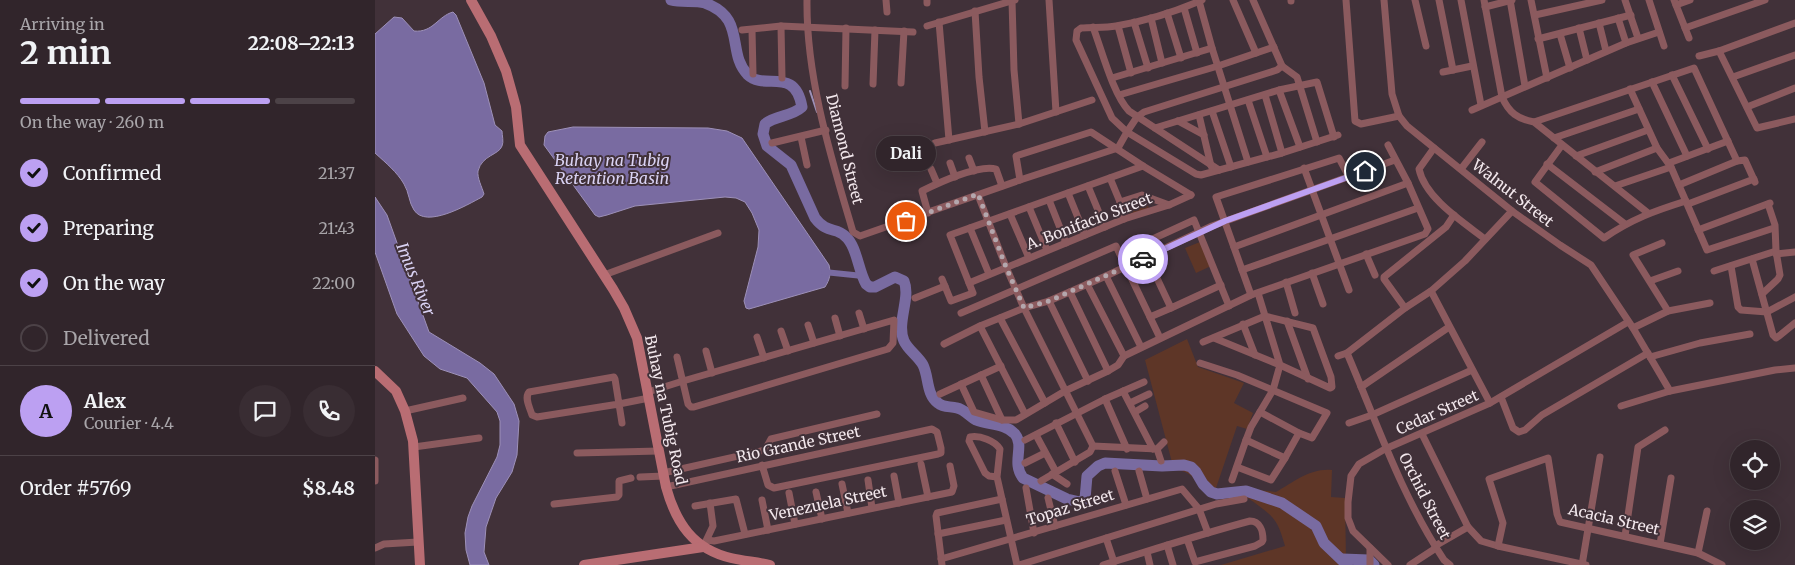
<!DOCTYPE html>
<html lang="en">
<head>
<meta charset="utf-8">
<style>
  body { margin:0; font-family:Merriweather,serif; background:#392d33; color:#f1f3f6; height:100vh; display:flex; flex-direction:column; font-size:19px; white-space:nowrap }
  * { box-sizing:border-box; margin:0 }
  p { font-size:16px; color:#a8a5a9 }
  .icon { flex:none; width:28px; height:28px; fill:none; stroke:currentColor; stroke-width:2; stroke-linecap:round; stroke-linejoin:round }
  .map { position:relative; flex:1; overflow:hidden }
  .sheet { display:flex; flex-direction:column; background:#31252b; width:375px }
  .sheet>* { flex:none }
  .tools { position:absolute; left:1355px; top:440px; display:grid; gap:10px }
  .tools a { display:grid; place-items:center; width:50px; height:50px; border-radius:50%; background:#31252b; box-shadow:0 5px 20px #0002,0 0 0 1px #4c4247; font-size:25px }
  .pin { position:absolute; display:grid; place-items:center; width:42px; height:42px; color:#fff; margin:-21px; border:2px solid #fff; border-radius:50%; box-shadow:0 1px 5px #0007 }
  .courier { position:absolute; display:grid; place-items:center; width:50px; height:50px; margin:-25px; border:4px solid #bca0f2; border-radius:50%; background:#fff; color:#222; box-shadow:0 1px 6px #0007 }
  .bubble { position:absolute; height:35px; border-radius:18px; background:#31252b; box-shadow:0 5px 20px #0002,0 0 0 1px #4c4247; font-size:16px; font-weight:700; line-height:35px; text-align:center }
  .overview em { font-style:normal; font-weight:700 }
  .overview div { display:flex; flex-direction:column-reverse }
  .overview { display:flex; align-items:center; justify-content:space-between; height:85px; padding:0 20px }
  h1 { font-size:32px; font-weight:700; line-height:38px }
  .bar { display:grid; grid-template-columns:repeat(4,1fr); gap:8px 5px; align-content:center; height:60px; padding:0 20px }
  .bar i { height:6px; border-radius:4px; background:#4c4247 }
  .bar .selected { background:#bca0f2 }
  .bar p { grid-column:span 4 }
  .line { display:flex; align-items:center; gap:12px; padding:0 20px; border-top:1px solid #4c4247 }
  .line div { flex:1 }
  .round { display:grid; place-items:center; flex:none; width:52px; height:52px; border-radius:26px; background:#392d33 }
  ol { padding:0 20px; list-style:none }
  li { display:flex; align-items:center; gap:15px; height:55px }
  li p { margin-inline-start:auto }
  li .icon { padding:5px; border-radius:50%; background:#bca0f2; color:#111; stroke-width:4 }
  li:last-child { color:#a8a5a9 }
  li i { width:28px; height:28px; border:2px solid #4c4247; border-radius:50% }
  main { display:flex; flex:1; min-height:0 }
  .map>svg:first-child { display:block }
</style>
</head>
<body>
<main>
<section class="sheet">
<div class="overview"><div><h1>2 min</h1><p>Arriving in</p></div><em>22:08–22:13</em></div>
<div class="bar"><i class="selected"></i><i class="selected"></i><i class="selected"></i><i></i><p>On the way · 260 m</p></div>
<ol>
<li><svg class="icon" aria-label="check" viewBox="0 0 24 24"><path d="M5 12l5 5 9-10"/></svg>Confirmed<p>21:37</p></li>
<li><svg class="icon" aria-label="check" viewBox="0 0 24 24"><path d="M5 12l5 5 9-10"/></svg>Preparing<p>21:43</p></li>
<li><svg class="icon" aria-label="check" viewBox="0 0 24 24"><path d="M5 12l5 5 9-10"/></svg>On the way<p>22:00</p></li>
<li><i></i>Delivered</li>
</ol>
<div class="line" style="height:90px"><b class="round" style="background:#bca0f2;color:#111">A</b><div><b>Alex</b><p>Courier · 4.4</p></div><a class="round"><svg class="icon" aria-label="chat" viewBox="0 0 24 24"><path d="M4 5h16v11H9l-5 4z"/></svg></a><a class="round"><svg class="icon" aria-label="phone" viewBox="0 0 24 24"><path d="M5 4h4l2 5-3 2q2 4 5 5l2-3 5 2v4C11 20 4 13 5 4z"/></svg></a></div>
<div class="line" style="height:65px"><div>Order #5769</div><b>$8.48</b></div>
</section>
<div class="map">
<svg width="1420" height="565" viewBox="0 0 1420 565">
  <rect width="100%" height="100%" fill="#413139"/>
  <g fill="#5e3627">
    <path d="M771,198l3,11 -20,6 -3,-12z"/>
    <path d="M825,242l11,24 -15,7 -11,-25z"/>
    <path d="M812,339l11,28 46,16 -10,20 19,10 -6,16 -10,-3 -22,65 33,-2 28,3c18,-10 34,-24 56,-22l-1,27 14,1 1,61 4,6h-129l64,-19c-7,-24 -9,-28 -30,-43 -4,-3 -9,-7 -14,-7 -8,-1 -19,5 -27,2 -18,-7 -16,-28 -40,-28l-29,-110z"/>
  </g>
  <g fill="#796ba1" stroke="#9d90b8">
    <path d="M78,12l3,3 28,68 11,42 7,6c0,4 2,11 0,15 -3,9 -20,9 -24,25 -1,7 4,16 6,23l-2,3c-15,8 -56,32 -68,13 -5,-7 -5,-18 -10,-26 -7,-12 -18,-21 -29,-31v-119l19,-17 8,1 12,13c19,2 24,-15 39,-19z"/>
    <path d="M198,127l135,1 19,3 15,7 87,127c2,9 1,14 -4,22l-76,22 -3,-1 -2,-7 14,-54 1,-17 -7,-17 -7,-11 -9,-4 -11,-1 -90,9 -28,9 -8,2 -4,-2 -51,-70 1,-9 3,-4z"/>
    <path d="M0,197l12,18 42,117 51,31 14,11 20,30 5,17 -2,34 -5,17 -16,26 -10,29 -2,25 5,13h-19l-4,-15 -1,-17 3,-16 4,-11 25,-49 3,-12v-24l-3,-9 -30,-34 -27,-9 -16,-13 -27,-42 -22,-62z"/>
  </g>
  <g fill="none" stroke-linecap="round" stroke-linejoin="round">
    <path stroke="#9d90b8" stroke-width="2" d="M435,91l7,21"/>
    <path stroke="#796ba1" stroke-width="6" d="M449,272l39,4"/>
    <g stroke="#796ba1" stroke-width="11">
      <path d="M296,0c11,3 23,0 34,3 42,15 21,50 43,72 17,16 47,-9 54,32 -11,10 -26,8 -37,17l-2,10 4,12 24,19 24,53c12,16 21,9 30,18 12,10 13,34 21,48l4,3h5l20,-10 9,4c7,17 -8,42 0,60 4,9 14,15 19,24 6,12 3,29 15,38 6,5 12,3 19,5 7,1 12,8 19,12 12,5 29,3 39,14 10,13 -4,28 8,44l44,21 13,3 5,-3 2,-23 11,-10 7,-3 57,3 22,-1 7,2 5,5 7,12 8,8 6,2 29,-3 36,12 34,23 8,17 23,22"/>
      <path d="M967,559l27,1 5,5"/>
    </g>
    <g stroke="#8b5a5e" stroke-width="7">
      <path d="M432,0c-1,78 24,157 46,232l7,4 160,-56 98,-32 9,-16 -15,-14 -36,-78 1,-9 4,-3c12,-1 24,0 35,-2 29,-5 59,-14 86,-26"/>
      <path d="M511,0l1,12"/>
      <path d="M552,0v3"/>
      <path d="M674,0l7,112"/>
      <path d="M858,0l23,53"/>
      <path d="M878,0l29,66 -5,4 -133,42 -7,5 -10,15 69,42 5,1 81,-22 56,-18"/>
      <path d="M916,0v1"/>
      <path d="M971,0l9,121 6,3 38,-8"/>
      <path d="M1009,0l8,94 7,22 8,10 105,85 48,34 31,20 42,63 37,63"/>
      <path d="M1040,0l11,46"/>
      <path d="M1064,0l14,70"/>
      <path d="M1086,0l20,105"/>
      <path d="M1109,0l18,97c7,16 16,22 32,25l114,91"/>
      <path d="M1135,0l15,86"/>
      <path d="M1156,0l16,78"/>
      <path d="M1250,0l13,38"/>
      <path d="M1274,0l15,46"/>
      <path d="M1299,0l15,38"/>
      <path d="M637,1l2,69 5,54"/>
      <path d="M1301,5l14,-5"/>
      <path d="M1110,7l27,-7"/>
      <path d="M809,8l13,45"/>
      <path d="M600,11l4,66 6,55"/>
      <path d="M792,13l14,45"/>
      <path d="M1160,15l67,-15"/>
      <path d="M776,18l11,45"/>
      <path d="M1243,18l8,25"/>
      <path d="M564,22l10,118"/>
      <path d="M759,22l14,46"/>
      <path d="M1224,23l7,28"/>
      <path d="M406,26l1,52"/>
      <path d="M552,26l88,-26"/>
      <path d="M743,26l13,47"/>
      <path d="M718,27c9,24 20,67 36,84l90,59"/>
      <path d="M1204,28l8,32"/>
      <path d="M1310,28l80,-28"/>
      <path d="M367,30l39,-4 132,6"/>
      <path d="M377,30l1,44"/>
      <path d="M1185,34l10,34"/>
      <path d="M1163,39l93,-24"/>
      <path d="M837,48l36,114"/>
      <path d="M1344,51l38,77 38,-9"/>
      <path d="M1324,56l20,-5 76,-28"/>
      <path d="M907,66l15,11 20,65"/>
      <path d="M1068,72l29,-6"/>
      <path d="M1297,75l36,74"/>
      <path d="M1358,77l62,-22"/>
      <path d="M737,78l100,-30 -13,-47"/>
      <path d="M1277,82l35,74"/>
      <path d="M526,83l3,-52"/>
      <path d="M498,84l2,-54"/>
      <path d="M470,86l1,-58"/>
      <path d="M1255,89l27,59 14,19 36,83 67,-22"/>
      <path d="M904,90l21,57"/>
      <path d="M744,95l99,-29 56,-19"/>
      <path d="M890,95l17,58"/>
      <path d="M873,100l19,57"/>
      <path d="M1372,107l48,-19"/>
      <path d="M1097,110l154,-67 33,-11"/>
      <path d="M837,111l19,56"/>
      <path d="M824,115l12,51"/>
      <path d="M803,121l26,14"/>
      <path d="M1159,122l160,-54 43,93 8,-1 10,22"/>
      <path d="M780,128l124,-38 38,-8 17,55"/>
      <path d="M426,137l6,28"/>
      <path d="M1179,138l85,-29"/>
      <path d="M397,143l54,-13"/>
      <path d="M560,143l84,-19 73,-24"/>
      <path d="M1013,145l20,38"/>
      <path d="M1187,145l-27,37 69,56c28,-19 50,-27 82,-37"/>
      <path d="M1059,148l-15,21c6,29 44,53 66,70"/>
      <path d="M1201,156l72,-26"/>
      <path d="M594,158l5,13"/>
      <path d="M575,163l5,14"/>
      <path d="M1294,163l59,-22"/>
      <path d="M1172,164l78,60"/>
      <path d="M929,168l45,122"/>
      <path d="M556,169l6,14"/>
      <path d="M1086,169l21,-27"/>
      <path d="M1220,172l62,-24"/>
      <path d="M735,178l10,24 4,17"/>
      <path d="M645,180l-4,-24 75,-24 52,34 48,29"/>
      <path d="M1304,185l58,-24"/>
      <path d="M713,186l17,41"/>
      <path d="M1240,186l56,-19"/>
      <path d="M693,193l17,42"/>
      <path d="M603,195l28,72 18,41 69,138"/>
      <path d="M674,200l17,43"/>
      <path d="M745,202l22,-7 27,10"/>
      <path d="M1313,204l66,-25"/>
      <path d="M654,207l18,43"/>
      <path d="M553,213l-6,-22c16,-8 57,-27 74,-22l6,17"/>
      <path d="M635,214l19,44"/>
      <path d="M595,228l19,46"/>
      <path d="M1323,230l72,-27"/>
      <path d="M1287,243l-29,12 35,56"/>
      <path d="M745,254l74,-34 35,86"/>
      <path d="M991,254l9,21"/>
      <path d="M1401,254l19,-2"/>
      <path d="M772,257l24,51 50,-23"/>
      <path d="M1377,259l21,76 3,3 3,-2 16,-13"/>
      <path d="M1356,266l7,41 3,3 26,2 28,-15"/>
      <path d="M867,270l176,-62"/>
      <path d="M1339,271l62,-20"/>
      <path d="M937,273l11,31"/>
      <path d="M229,275l114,-42"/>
      <path d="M731,276l35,71"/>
      <path d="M567,279l9,22 22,-8 -23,-58 193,-69"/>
      <path d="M1275,281l28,-10"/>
      <path d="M911,282l9,31"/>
      <path d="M594,283l155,-64 45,-14 22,-10"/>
      <path d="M712,284l37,72"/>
      <path d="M1056,291l59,112"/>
      <path d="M695,292l38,79"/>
      <path d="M1387,294l16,-15 2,-4 -4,-24 -1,-26 -7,-21"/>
      <path d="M876,295l-35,-98 123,-39 10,19"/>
      <path d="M540,298l30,-12"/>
      <path d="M674,301l39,80"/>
      <path d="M1030,308l-21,-29v-2l62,-50 8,-12"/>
      <path d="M484,313l5,16"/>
      <path d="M586,313l155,-67 44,92"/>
      <path d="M775,317l21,-9"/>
      <path d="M460,318l5,18"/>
      <path d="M625,318l45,85"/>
      <path d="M912,321l21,58"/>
      <path d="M868,324l12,31"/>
      <path d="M433,325l6,18"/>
      <path d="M605,326l45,88"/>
      <path d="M1258,328l35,-17 42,-8"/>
      <path d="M406,331l7,20"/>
      <path d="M382,337l7,21"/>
      <path d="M839,338l66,27 -7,25 -22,37 -5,13 -14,40"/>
      <path d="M828,342l62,-26 48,12 18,49 1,10 -2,1 -50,-23 -22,-72"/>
      <path d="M569,344l36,-18 44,-18 25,-7 57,-25 106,-50 183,-66"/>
      <path d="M331,351l6,22"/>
      <path d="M972,353c30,70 54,142 97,207l6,5"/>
      <path d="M963,356l9,-3 58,-45 26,-17 34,-30 47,-50"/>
      <path d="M1275,357l50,-14 50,-9"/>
      <path d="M825,363l37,12 90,38 -15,25 -13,-5"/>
      <path d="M606,375l21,45"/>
      <path d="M586,384l13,28 28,8h14l49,-29 43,-20 10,-6 6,-9 127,-61 174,-61 3,-5 -20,-46 -174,64"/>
      <path d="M986,387l88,-60"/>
      <path d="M748,391l30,58"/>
      <path d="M273,392l35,-11 211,-61 -1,23 -5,6 -194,58h-3l-3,-3 -11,-47"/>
      <path d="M565,394l61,-28"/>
      <path d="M1126,397l12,31 6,4 6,-2 17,-15 106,-62"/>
      <path d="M730,399l22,50"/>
      <path d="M755,403l19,-9"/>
      <path d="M1246,406l49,-15 105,-21 20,-2"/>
      <path d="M30,411l58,-13"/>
      <path d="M760,412l10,-6"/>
      <path d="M247,423l-7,-44 -1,-2 -85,15c-5,6 1,16 3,23l5,2 82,-13 30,-6"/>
      <path d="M681,423l19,39"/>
      <path d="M974,423l23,-8 100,-45"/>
      <path d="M1047,434l46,93 13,14 17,5 88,19"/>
      <path d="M661,435l20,37"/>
      <path d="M650,440l80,-41 39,-17"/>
      <path d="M871,440l39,18"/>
      <path d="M39,447l65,-9"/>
      <path d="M782,449l4,12"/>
      <path d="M202,453l82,-2"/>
      <path d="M0,460v21"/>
      <path d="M650,463l20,-10"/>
      <path d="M546,464l7,33"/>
      <path d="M862,467l34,13 14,-22 14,-25 -39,-21"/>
      <path d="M740,471l11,34"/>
      <path d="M764,471l8,28"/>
      <path d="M288,473l102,-23 6,-11 106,-25"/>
      <path d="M677,474l15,10"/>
      <path d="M519,476l5,27"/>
      <path d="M265,477l24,-1"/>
      <path d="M622,477l-8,-1 -4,-3 -16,-32 1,-4c10,-2 25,4 30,12l-3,28 20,88"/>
      <path d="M493,480l4,28"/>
      <path d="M666,481l49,-29 3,-6 64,3 7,-7"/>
      <path d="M467,484l6,29"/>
      <path d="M291,487l266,-58 5,3 4,16v5l-3,1 -164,34 -6,-3 -6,-20"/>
      <path d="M651,488l8,45"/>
      <path d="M441,492l6,27"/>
      <path d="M414,493l6,31"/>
      <path d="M673,498l7,28"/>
      <path d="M387,500l6,30"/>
      <path d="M179,504l63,-7 2,-2v-14l12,-3"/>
      <path d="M320,506l41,-7 9,35"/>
      <path d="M563,534l68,-14"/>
      <path d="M1250,536l13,-89 27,-17"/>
      <path d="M731,538l8,24"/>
      <path d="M332,540l7,1 238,-49 2,-6 -4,-20"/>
      <path d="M330,543l8,-17 -3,-23"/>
      <path d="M1285,544l11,-66"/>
      <path d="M792,545l6,20"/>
      <path d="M1060,546l33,-19"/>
      <path d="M1123,546l5,-23 -14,-44 59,-21 9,56 3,8 138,31 24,12"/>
      <path d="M0,548l9,-4 34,-2"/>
      <path d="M772,552l3,13"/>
      <path d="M1323,553l9,-42"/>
      <path d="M566,559l241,-70 17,20 9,24"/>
      <path d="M567,565l-6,-49 1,-3 65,-14"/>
      <path d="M644,565l197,-61 28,-5"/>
      <path d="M728,565c49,-15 98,-31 147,-44 10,0 13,10 13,19l-1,2 -7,4 -60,16 -8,-23"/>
      <path d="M995,565v-17"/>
      <path d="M1013,565l-35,-34 -5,-13v-16l3,-26 8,-12 26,-15 105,-46 138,-81"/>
      <path d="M1035,565l26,-17"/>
      <path d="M1207,565l18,-108"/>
    </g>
    <g stroke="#b96d73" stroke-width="10">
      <path d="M96,0l20,36 15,35 10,36 4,38 93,144 11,19 13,30 29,149c10,36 27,62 65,71 13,3 26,4 39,7"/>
      <path d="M0,371l21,20 9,20 8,30 7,124"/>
      <path d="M209,565l119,-18"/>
    </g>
  </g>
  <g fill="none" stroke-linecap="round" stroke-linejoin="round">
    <path stroke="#b4a7ad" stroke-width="5" stroke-dasharray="0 9" d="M531,221l72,-27 28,73 18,41 25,-7 94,-42"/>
    <path stroke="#bca0f2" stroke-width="6" d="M768,259l82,-38 140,-50"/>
  </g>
  <g text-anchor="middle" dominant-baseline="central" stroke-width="4" stroke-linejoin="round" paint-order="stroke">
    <g font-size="15" fill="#f2e7ec" stroke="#413139">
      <text transform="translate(470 149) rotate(76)">Diamond Street</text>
      <text transform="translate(1138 193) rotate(38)">Walnut Street</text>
      <text transform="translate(714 221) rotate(-21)">A. Bonifacio Street</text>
      <text transform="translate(291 410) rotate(78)">Buhay na Tubig Road</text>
      <text transform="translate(1062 412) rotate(-24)">Cedar Street</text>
      <text transform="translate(423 444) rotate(-12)">Rio Grande Street</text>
      <text transform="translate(1050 496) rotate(63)">Orchid Street</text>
      <text transform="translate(453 503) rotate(-12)">Venezuela Street</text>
      <text transform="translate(695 507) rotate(-17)">Topaz Street</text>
      <text transform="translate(1239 519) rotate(13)">Acacia Street</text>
    </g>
    <g font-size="16" font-style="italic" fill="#d9d2f3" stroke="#413139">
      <text x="237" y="160">Buhay na Tubig<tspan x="237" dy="18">Retention Basin</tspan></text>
      <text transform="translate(41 279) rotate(68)">Imus River</text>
    </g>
  </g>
</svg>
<div class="tools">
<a><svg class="icon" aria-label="locate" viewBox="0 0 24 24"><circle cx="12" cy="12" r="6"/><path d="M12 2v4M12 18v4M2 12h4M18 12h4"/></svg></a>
<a><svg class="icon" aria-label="layers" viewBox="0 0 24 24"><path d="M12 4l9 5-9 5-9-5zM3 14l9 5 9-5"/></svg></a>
</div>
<div class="pin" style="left:531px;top:221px;background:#ea580c"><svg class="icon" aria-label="bag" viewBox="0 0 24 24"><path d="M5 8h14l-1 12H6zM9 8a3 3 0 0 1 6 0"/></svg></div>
<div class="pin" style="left:990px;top:171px;background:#1f2937"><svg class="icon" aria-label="home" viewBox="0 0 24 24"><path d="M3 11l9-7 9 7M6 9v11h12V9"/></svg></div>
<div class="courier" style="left:768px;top:259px"><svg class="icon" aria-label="car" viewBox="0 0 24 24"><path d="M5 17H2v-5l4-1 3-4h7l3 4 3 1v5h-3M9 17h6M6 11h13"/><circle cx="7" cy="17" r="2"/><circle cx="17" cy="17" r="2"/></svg></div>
<div class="bubble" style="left:501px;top:136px;width:60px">Dali</div>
</div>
</main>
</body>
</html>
